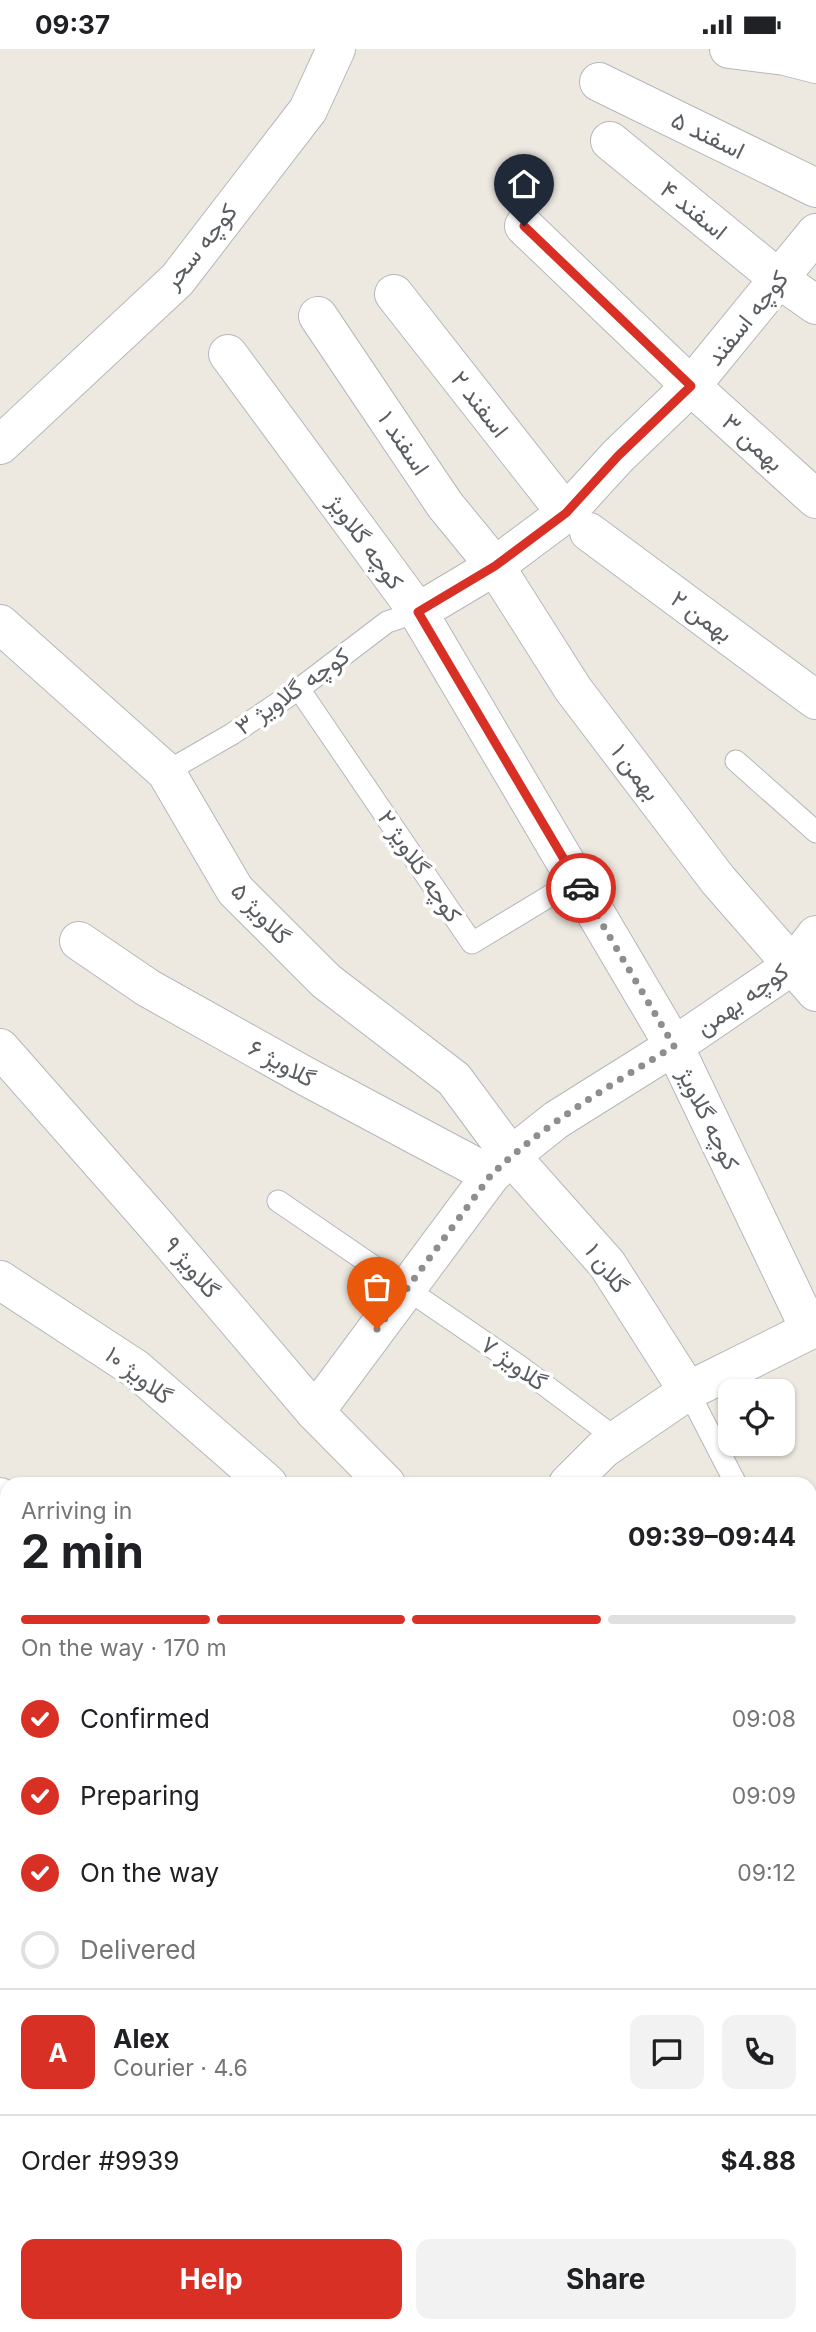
<!DOCTYPE html>
<html lang="en">
<head>
<meta charset="utf-8">
<style>
  body { margin:0; font-family:Inter,Vazirmatn,sans-serif; background:#f2f2f2; color:#202124; height:100vh; display:flex; flex-direction:column; font-size:26px; white-space:nowrap }
  * { box-sizing:border-box; margin:0 }
  p { font-size:23px; color:#757577 }
  .icon { flex:none; width:38px; height:38px; fill:none; stroke:currentColor; stroke-width:2; stroke-linecap:round; stroke-linejoin:round }
  .map { position:relative; flex:1; overflow:hidden }
  .details { position:absolute; left:0px; top:1428px; width:817px; height:856px; display:flex; flex-direction:column; background:#fff; border-radius:21px 21px 0 0; box-shadow:0 2px 5px #0004 }
  .details>* { flex:none }
  .buttons { position:absolute; left:718px; top:1330px; display:grid; gap:14px }
  .buttons a { display:grid; place-items:center; width:77px; height:77px; border-radius:14px; background:#fff; box-shadow:0 2px 5px #0004; font-size:35px }
  .pin { position:absolute; display:grid; place-items:center; width:60px; height:60px; color:#fff; margin:-72px -30px; border-radius:50% 50% 50% 0; rotate:-45deg; box-shadow:0 0 7px #0007 }
  .pin .icon { rotate:45deg }
  .courier { position:absolute; display:grid; place-items:center; width:70px; height:70px; margin:-35px; border:5px solid #d93025; border-radius:50%; background:#fff; color:#222; box-shadow:0 2px 9px #0007 }
  .headline em { font-style:normal; font-weight:700 }
  .headline div { display:flex; flex-direction:column-reverse }
  .headline { display:flex; align-items:center; justify-content:space-between; height:119px; padding:0 21px }
  h1 { font-size:46px; font-weight:700; line-height:52px }
  .bar { display:grid; grid-template-columns:repeat(4,1fr); gap:10px 7px; align-content:center; height:84px; padding:0 21px }
  .bar i { height:9px; border-radius:5px; background:#e0e0e0 }
  .bar .on { background:#d93025 }
  .bar p { grid-column:span 4 }
  .line { display:flex; align-items:center; gap:18px; padding:0 21px; border-top:2px solid #e0e0e0 }
  .line div { flex:1 }
  .round { display:grid; place-items:center; flex:none; width:74px; height:74px; border-radius:14px; background:#f2f2f2 }
  ol { padding:0 21px; list-style:none }
  li { display:flex; align-items:center; gap:21px; height:77px }
  li p { margin-inline-start:auto }
  li .icon { padding:7px; border-radius:50%; background:#d93025; color:#fff; stroke-width:4 }
  li:last-child { color:#757577 }
  li i { width:38px; height:38px; border:4px solid #e0e0e0; border-radius:50% }
  .primary-button { display:flex; gap:14px; margin-top:auto; padding:14px 21px }
  .primary-button a { flex:1; height:80px; border-radius:14px; background:#d93025; color:#fff; font-size:28px; font-weight:700; line-height:80px; text-align:center }
  .primary-button a+a { background:#f2f2f2; color:#202124 }
  .status { display:flex; justify-content:space-between; align-items:center; height:49px; padding:0 35px; background:#fff; direction:ltr }
  .status svg { height:19px; fill:currentColor }
  .map>svg:first-child { display:block }
</style>
</head>
<body>
<div class="status"><b>09:37</b><svg viewBox="0 0 49 12"><path d="M0 12V9h3v3zM5 12V6h3v6zM10 12V3h3v9zM15 12V0h3v12zM26 1h20v11H26zM47 4h2v5h-2z"/></svg></div>
<div class="map">
<svg width="816" height="2283" viewBox="0 0 816 2283">
  <rect width="100%" height="100%" fill="#ede9e1"/>
  <g fill="none" stroke-linecap="round" stroke-linejoin="round">
    <g stroke="#b4b8bc" stroke-width="23">
      <g id="lane">
        <path d="M299,640l173,254 104,-63"/>
        <path d="M736,712l80,71"/>
        <path d="M166,723l66,-38 67,-45 88,-67 31,-10"/>
        <path d="M278,1152l240,164 100,75"/>
        <path d="M688,1342l48,93"/>
      </g>
    </g>
    <g stroke="#b4b8bc" stroke-width="40">
      <g id="street">
        <path d="M729,0l56,7 31,8"/>
        <path d="M599,33l217,106"/>
        <path d="M610,92l169,138 37,26"/>
        <path d="M524,177l167,160 125,113"/>
        <path d="M394,245l172,219"/>
        <path d="M318,267l127,189 50,61 78,123 145,191 98,112"/>
        <path d="M228,305l190,258 256,434 136,284"/>
        <path d="M0,396l177,-165 131,-170 28,-61"/>
        <path d="M589,483l227,168"/>
        <path d="M418,563l77,-46 71,-53 52,-57 73,-70 125,-153"/>
        <path d="M0,575l166,148 69,118 91,91 128,98 57,77 96,108 81,127"/>
        <path d="M79,892l69,47 159,89 184,98"/>
        <path d="M0,999l155,176 160,188 71,72"/>
        <path d="M0,1231l136,89 132,115"/>
        <path d="M315,1363l176,-237 20,-19 45,-36 118,-74 119,-81 23,-30"/>
        <path d="M568,1435l35,-35 85,-58 128,-64"/>
        <path d="M0,1448l7,5"/>
        <path d="M0,1557l7,4"/>
        <path d="M0,1740l7,5"/>
        <path d="M810,1860l6,6"/>
        <path d="M0,1913l7,-6"/>
        <path d="M810,1980l6,-5"/>
        <path d="M810,2056l6,3"/>
        <path d="M0,2153l7,14"/>
        <path d="M810,2175l6,2"/>
        <path d="M308,2277l3,6"/>
        <path d="M530,2277l3,6"/>
        <path d="M713,2277l24,6"/>
        <path d="M676,2283l2,-6"/>
      </g>
    </g>
    <g stroke="#b3b7bc" stroke-width="40">
      <g id="secondary">
        <path d="M810,1598l6,-4"/>
        <path d="M810,1664l6,-5"/>
        <path d="M0,2283l7,-6"/>
        <path d="M95,2283l8,-6"/>
      </g>
    </g>
    <use href="#lane" stroke="#fff" stroke-width="21"/>
    <use href="#street" stroke="#fff" stroke-width="38"/>
    <use href="#secondary" stroke="#fff" stroke-width="38"/>
  </g>
  <g fill="none" stroke-linecap="round" stroke-linejoin="round">
    <path stroke="#8d8f8e" stroke-width="7" stroke-dasharray="0 12.6" d="M377,1280l114,-154c54,-52 119,-89 183,-129l-93,-158"/>
    <path stroke="#d93025" stroke-width="9" d="M524,177l167,160 -73,70 -52,57 -71,53 -77,46 163,276"/>
  </g>
  <g text-anchor="middle" dominant-baseline="central" stroke-width="7" stroke-linejoin="round" paint-order="stroke">
    <g font-size="24" fill="#5a5e62" stroke="#fff">
      <text transform="translate(708 86) rotate(26)">اسفند ۵</text>
      <text transform="translate(694 161) rotate(39)">اسفند ۴</text>
      <text transform="translate(200 197) rotate(-51)">کوچه سحر</text>
      <text transform="translate(747 269) rotate(-51)">کوچه اسفند</text>
      <text transform="translate(480 355) rotate(52)">اسفند ۲</text>
      <text transform="translate(753 393) rotate(42)">بهمن ۳</text>
      <text transform="translate(404 394) rotate(56)">اسفند ۱</text>
      <text transform="translate(366 493) rotate(54)">کوچه گلاویژ</text>
      <text transform="translate(702 567) rotate(36)">بهمن ۲</text>
      <text transform="translate(292 642) rotate(-35)">کوچه گلاویژ ۳</text>
      <text transform="translate(636 723) rotate(53)">بهمن ۱</text>
      <text transform="translate(420 817) rotate(56)">کوچه گلاویژ ۲</text>
      <text transform="translate(261 864) rotate(47)">گلاویژ ۵</text>
      <text transform="translate(742 950) rotate(-35)">کوچه بهمن</text>
      <text transform="translate(282 1014) rotate(29)">گلاویژ ۶</text>
      <text transform="translate(709 1070) rotate(64)">کوچه گلاویژ</text>
      <text transform="translate(192 1218) rotate(50)">گلاویژ ۹</text>
      <text transform="translate(607 1219) rotate(53)">گلان ۱</text>
      <text transform="translate(514 1314) rotate(36)">گلاویژ ۷</text>
      <text transform="translate(139 1326) rotate(38)">گلاویژ ۱۰</text>
    </g>
  </g>
</svg>
<div class="buttons">
<a><svg class="icon" aria-label="locate" viewBox="0 0 24 24"><circle cx="12" cy="12" r="6"/><path d="M12 2v4M12 18v4M2 12h4M18 12h4"/></svg></a>
</div>
<div class="pin" style="left:377px;top:1280px;background:#ea580c"><svg class="icon" aria-label="bag" viewBox="0 0 24 24"><path d="M5 8h14l-1 12H6zM9 8a3 3 0 0 1 6 0"/></svg></div>
<div class="pin" style="left:524px;top:177px;background:#1f2937"><svg class="icon" aria-label="home" viewBox="0 0 24 24"><path d="M3 11l9-7 9 7M6 9v11h12V9"/></svg></div>
<div class="courier" style="left:581px;top:839px"><svg class="icon" aria-label="car" viewBox="0 0 24 24"><path d="M5 17H2v-5l4-1 3-4h7l3 4 3 1v5h-3M9 17h6M6 11h13"/><circle cx="7" cy="17" r="2"/><circle cx="17" cy="17" r="2"/></svg></div>
<section class="details">
<div class="headline"><div><h1>2 min</h1><p>Arriving in</p></div><em>09:39–09:44</em></div>
<div class="bar"><i class="on"></i><i class="on"></i><i class="on"></i><i></i><p>On the way · 170 m</p></div>
<ol>
<li><svg class="icon" aria-label="check" viewBox="0 0 24 24"><path d="M5 12l5 5 9-10"/></svg>Confirmed<p>09:08</p></li>
<li><svg class="icon" aria-label="check" viewBox="0 0 24 24"><path d="M5 12l5 5 9-10"/></svg>Preparing<p>09:09</p></li>
<li><svg class="icon" aria-label="check" viewBox="0 0 24 24"><path d="M5 12l5 5 9-10"/></svg>On the way<p>09:12</p></li>
<li><i></i>Delivered</li>
</ol>
<div class="line" style="height:126px"><b class="round" style="background:#d93025;color:#fff">A</b><div><b>Alex</b><p>Courier · 4.6</p></div><a class="round"><svg class="icon" aria-label="chat" viewBox="0 0 24 24"><path d="M4 5h16v11H9l-5 4z"/></svg></a><a class="round"><svg class="icon" aria-label="phone" viewBox="0 0 24 24"><path d="M5 4h4l2 5-3 2q2 4 5 5l2-3 5 2v4C11 20 4 13 5 4z"/></svg></a></div>
<div class="line" style="height:91px"><div>Order #9939</div><b>$4.88</b></div>
<div class="primary-button"><a>Help</a><a>Share</a></div>
</section>
</div>
</body>
</html>
